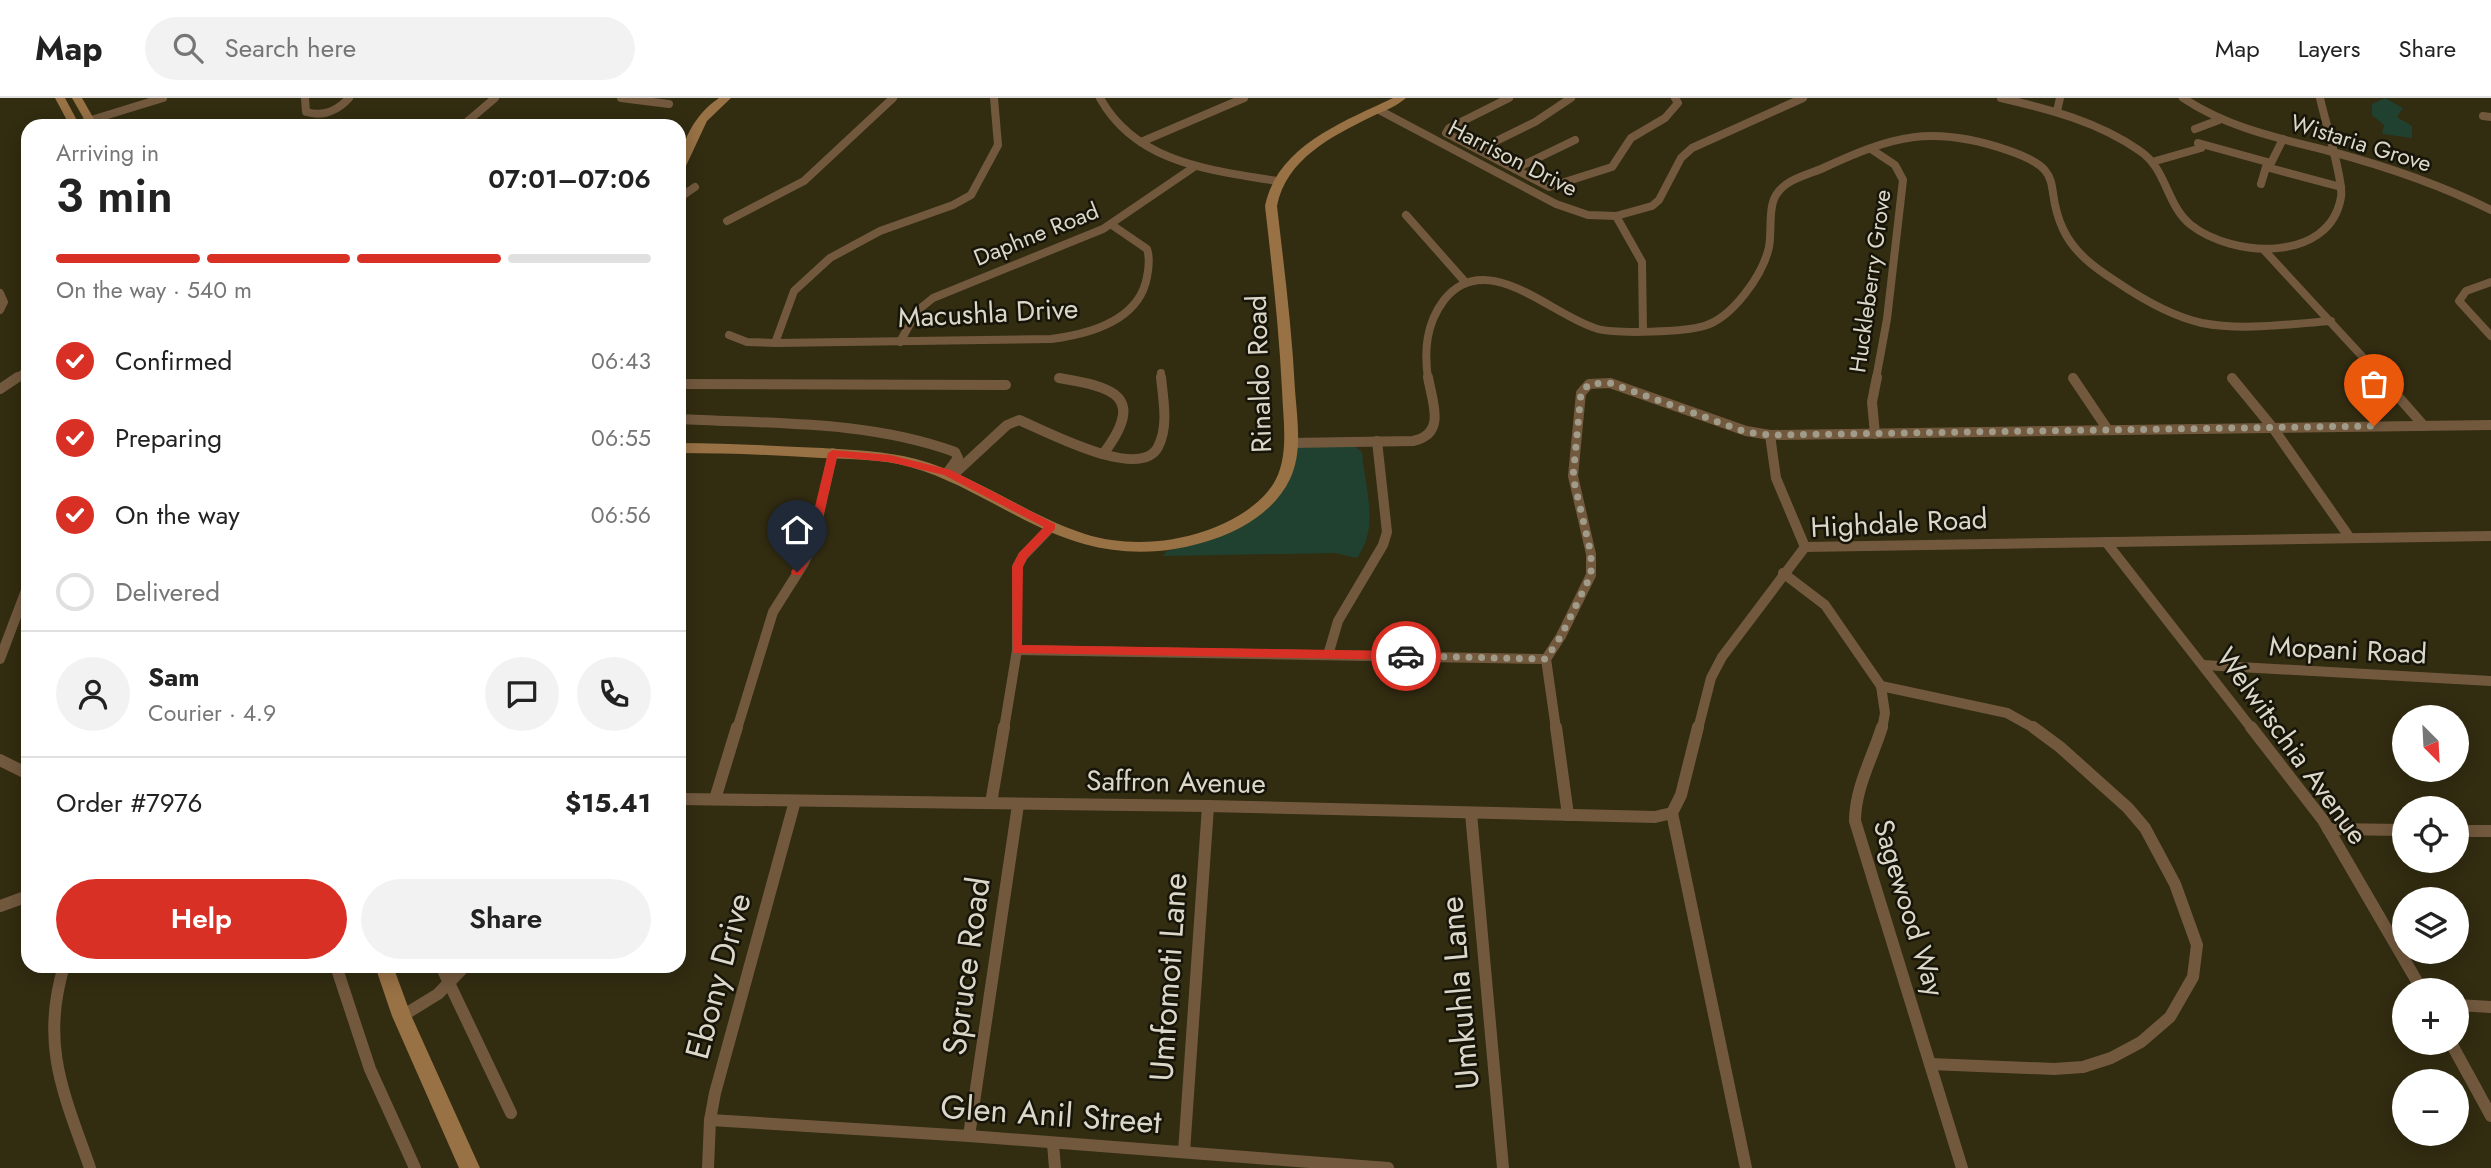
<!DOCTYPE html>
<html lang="en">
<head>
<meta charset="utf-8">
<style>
  body { margin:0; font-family:Jost,sans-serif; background:#f2f2f2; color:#222; height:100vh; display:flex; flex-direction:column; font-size:26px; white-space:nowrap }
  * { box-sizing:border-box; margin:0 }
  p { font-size:23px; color:#767676 }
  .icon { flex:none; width:38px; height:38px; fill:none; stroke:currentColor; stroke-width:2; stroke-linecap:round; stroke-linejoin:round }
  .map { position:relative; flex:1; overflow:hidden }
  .drawer { position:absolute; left:21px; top:21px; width:665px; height:854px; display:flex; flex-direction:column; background:#fff; border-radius:21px; box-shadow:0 4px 18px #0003 }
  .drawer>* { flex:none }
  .needle { width:46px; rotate:156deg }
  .buttons { position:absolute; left:2392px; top:607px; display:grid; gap:14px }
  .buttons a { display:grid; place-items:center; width:77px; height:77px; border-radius:50%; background:#fff; box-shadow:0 4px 18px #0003; font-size:35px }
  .pin { position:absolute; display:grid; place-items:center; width:60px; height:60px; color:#fff; margin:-72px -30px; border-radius:50% 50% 50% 0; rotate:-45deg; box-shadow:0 0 7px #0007 }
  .pin .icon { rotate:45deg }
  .courier { position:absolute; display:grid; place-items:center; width:70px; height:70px; margin:-35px; border:5px solid #d93025; border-radius:50%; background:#fff; color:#222; box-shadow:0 2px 9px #0007 }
  .overview em { font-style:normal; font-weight:600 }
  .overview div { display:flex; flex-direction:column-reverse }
  .overview { display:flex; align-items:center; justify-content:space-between; height:119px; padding:0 35px }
  h1 { font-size:46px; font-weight:600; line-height:52px }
  .bar { display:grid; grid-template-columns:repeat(4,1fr); gap:10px 7px; align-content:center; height:84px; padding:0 35px }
  .bar i { height:9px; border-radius:5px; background:#e0e0e0 }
  .bar .on { background:#d93025 }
  .bar p { grid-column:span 4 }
  .line { display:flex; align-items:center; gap:18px; padding:0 35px; border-top:2px solid #e0e0e0 }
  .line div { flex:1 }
  .round { display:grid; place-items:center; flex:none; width:74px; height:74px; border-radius:37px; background:#f2f2f2 }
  ol { padding:0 35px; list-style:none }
  li { display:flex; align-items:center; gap:21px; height:77px }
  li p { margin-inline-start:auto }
  li .icon { padding:7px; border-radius:50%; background:#d93025; color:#fff; stroke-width:4 }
  li:last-child { color:#767676 }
  li i { width:38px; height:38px; border:4px solid #e0e0e0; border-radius:50% }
  .primary-button { display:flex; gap:14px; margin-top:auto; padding:14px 35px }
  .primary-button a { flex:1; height:80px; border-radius:42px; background:#d93025; color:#fff; font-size:28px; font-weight:600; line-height:80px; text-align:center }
  .primary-button a+a { background:#f2f2f2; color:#222 }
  header { display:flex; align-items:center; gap:42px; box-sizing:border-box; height:98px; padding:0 35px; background:#fff; border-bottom:2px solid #e0e0e0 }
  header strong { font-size:33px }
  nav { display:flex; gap:38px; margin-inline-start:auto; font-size:24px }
  .search { width:490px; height:63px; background:#f2f2f2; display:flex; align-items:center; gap:18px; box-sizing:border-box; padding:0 24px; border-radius:38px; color:#767676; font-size:26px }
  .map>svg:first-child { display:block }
</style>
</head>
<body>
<header>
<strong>Map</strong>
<div class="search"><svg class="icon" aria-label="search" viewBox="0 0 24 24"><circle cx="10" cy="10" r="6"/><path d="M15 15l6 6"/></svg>Search here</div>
<nav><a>Map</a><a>Layers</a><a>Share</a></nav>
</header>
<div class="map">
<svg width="2491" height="1070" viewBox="0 0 2491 1070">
  <rect width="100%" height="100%" fill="#322c11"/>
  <g fill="#20412f">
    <path d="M2385,0l18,10 -6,9 15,9v12l-30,-4 2,-9 -12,-10v-11z"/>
    <path d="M1288,346l65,1 9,7c3,37 18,74 -5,106l-22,-5 -172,3 4,-5 36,-9 45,-28 36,-37z"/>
  </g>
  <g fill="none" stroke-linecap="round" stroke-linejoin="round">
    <g stroke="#72593e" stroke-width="8">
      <path d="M305,0l1,14c18,5 31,-1 43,-14"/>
      <path d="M621,0l48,6"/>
      <path d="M1100,0c36,65 109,72 177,83"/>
      <path d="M1509,0l-60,30 -3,5 103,54 63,-20 19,-29 34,-20 13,-15 -3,-5"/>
      <path d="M2001,0c48,11 98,24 139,53 27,18 26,54 51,74 42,33 139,38 150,-28 3,-15 -17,-80 -21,-99"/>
      <path d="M2183,0c45,30 95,40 146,53 56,15 110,33 162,59"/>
      <path d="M1379,12l177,94 32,11 28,1 36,-10 7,-6 22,-42 11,-10 111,-50"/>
      <path d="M2057,13l3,-13"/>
      <path d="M2483,18l8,1"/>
      <path d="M75,27l88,-27"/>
      <path d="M462,28l33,-28"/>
      <path d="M2195,31l24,-9"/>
      <path d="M1141,44l103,-44"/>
      <path d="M2198,45l73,20 12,-24"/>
      <path d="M1480,51l55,-27 36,-24"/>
      <path d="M1871,51l24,16 8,15 -16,139 -11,60"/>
      <path d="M2152,64l49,-14"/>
      <path d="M1515,71l60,-29"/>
      <path d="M2261,86l5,-17 75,20"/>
      <path d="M679,100l16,-11"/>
      <path d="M1406,117l60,68"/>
      <path d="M1616,118l26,46 1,69"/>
      <path d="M727,123l77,-40 89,-83"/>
      <path d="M2264,152l119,129"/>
      <path d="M2491,184l-25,9 -7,10 32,35"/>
      <path d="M0,195l4,9 -4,8"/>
      <path d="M729,237l18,7 28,1 276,-4c39,-5 88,-18 96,-62 2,-10 3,-19 0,-28l-35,-24"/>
      <path d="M900,244l17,-31 16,-13 170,-69 91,-62"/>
      <path d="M775,245l19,-52 36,-33 50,-27 73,-26 18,-10 27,-50 -4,-47"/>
      <path d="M1161,275v6"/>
      <path d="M1059,280l3,1"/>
      <path d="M15,281l13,-9"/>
      <path d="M1428,281c-4,-29 -2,-55 16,-79 43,-54 109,17 154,29 19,5 87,3 106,-3 28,-8 59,-51 65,-79 3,-15 -1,-39 7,-52 9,-15 30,-20 45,-26 71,-33 110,-45 186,-19 63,21 35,36 56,79 11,24 32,39 54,53 25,17 54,34 85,41 41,8 87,1 129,-2"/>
    </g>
    <g stroke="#72593e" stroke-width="10">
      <path d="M2381,279l43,49"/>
      <path d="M1059,280c53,9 89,17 44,76"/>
      <path d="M2073,280l35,52"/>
      <path d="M2232,280l41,50 77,110"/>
      <path d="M679,286l327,1"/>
      <path d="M0,291l18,-12"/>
      <path d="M679,321c93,5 188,1 276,33l3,6 -11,15"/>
      <path d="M1875,336l-3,-32 5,-25"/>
      <path d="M1770,337l6,43 29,69"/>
      <path d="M1291,345l122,-2c34,-7 19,-39 15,-64"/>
      <path d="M953,377l54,-50 12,-5c27,11 121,62 139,27 11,-21 5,-48 3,-70"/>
      <path d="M2106,444l146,187"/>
      <path d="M1783,475l42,32 56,81 4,27 -3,16"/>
      <path d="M1017,552l529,9"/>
      <path d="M1328,557l10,-34 45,-76 4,-13 -10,-91"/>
      <path d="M0,561l28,-74"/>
      <path d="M2203,567l288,16"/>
      <path d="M1881,588l126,27 29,16"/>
      <path d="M737,631l36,-117 31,-49 8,-19 21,-91"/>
      <path d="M1004,631l13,-79v-83l6,-11 28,-29"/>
      <path d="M1556,631l-10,-70 15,-23 30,-61v-21l-18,-78 8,-83 8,-9 21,-1 136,48 24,4 721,-10"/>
      <path d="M1698,631l13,-51 11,-21 83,-110 686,-11"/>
    </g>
    <g stroke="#72593e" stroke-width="12">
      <path d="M1556,629l12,88"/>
      <path d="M1698,629l-17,68 -9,18 74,355"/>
      <path d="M1882,629c-10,32 -27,61 -27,94l107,347"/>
      <path d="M2251,629l72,93 99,170"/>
      <path d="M0,662l28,14"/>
      <path d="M679,701l529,7 447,11 17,-4"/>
      <path d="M715,701l22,-72"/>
      <path d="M991,705l13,-76"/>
      <path d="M1471,715l32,355"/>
      <path d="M2328,731l76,1"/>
      <path d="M2457,733h34"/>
      <path d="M0,808l28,-10"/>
      <path d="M64,868c-24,79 0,128 26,202"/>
      <path d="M336,868l34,103 45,99"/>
      <path d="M441,868l70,147"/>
      <path d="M2457,907l34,2"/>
      <path d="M402,918l36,-22 27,-28"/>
      <path d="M2451,945l40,73"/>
      <path d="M1930,966l124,5 29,-2 28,-9 30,-16 29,-25 23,-40 4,-32 -22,-61 -30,-56 -17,-20 -68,-61 -27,-20"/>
      <path d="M710,1022l259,16 419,32"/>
      <path d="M969,1038l49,-331"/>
      <path d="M1053,1046l2,24"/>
      <path d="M1184,1054l24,-346"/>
      <path d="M708,1070l2,-48 5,-27 80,-292"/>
    </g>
    <g fill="#987145" fill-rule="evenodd">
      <path d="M55,0h10l15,28h-10z"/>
      <path d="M72,0h10l16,28h-10z"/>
      <path d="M719,0h12l-24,23 -22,47 -6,3c0,-27 16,-57 40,-73z"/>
      <path d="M1393,0h13c-9,8 -22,13 -33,18 -41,20 -87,43 -96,90 7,61 15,122 18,184 2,28 8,62 -5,89 -14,30 -46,50 -76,60 -43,15 -87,17 -130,5 -62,-17 -112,-60 -174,-77 -28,-8 -59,-8 -89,-9 -47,-3 -94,-5 -142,-5v-10c48,0 95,3 143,5 32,2 63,3 94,11 60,16 110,56 169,75 38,12 82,10 120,-3 26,-9 58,-26 71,-52 13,-26 7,-60 6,-89 -3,-61 -10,-123 -17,-184 12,-60 78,-84 128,-108z"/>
      <path d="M375,868h18l18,49 69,153h-21l-67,-152z"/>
    </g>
  </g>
  <path fill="#d93025" d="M833,352l57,5 61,15 104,54v5l-28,29 -4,9 -1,78 384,6 5,5 -5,4 -393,-7 -1,-86 7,-14 25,-26 -100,-52 -54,-13 -53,-5 -21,91 -15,27h-8l-2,-3 14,-24 23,-95z"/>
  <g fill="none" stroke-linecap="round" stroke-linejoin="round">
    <path stroke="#a09c89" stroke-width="7" stroke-dasharray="0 12.6" d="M1406,558l140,3 15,-23 30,-61v-21l-18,-77 8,-84 8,-9 21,-1 136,49 24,3 604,-9"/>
  </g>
  <g text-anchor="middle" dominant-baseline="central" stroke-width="5" stroke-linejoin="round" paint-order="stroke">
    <g font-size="23" fill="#dcd8c9" stroke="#171509">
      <text transform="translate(2361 45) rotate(17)">Wistaria Grove</text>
      <text transform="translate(1513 60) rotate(27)">Harrison Drive</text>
      <text transform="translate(1036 136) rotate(-22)">Daphne Road</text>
      <text transform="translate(1870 183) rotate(-82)">Huckleberry Grove</text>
    </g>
    <g font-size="28" fill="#dcd8c9" stroke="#171509">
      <text transform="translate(988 215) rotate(-3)">Macushla Drive</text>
      <text transform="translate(1259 276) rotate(-92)">Rinaldo Road</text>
      <text transform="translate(1899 425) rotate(-3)">Highdale Road</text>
      <text transform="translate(2348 552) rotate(3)">Mopani Road</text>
      <text transform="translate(2292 648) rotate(54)">Welwitschia Avenue</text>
      <text transform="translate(1176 684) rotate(1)">Saffron Avenue</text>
      <text transform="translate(1909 810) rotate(73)">Sagewood Way</text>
    </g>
    <g font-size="33" fill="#dcd8c9" stroke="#171509">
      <text transform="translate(966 868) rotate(-82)">Spruce Road</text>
      <text transform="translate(718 878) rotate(-75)">Ebony Drive</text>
      <text transform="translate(1168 879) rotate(-86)">Umfomoti Lane</text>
      <text transform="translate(1459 895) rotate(-95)">Umkuhla Lane</text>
      <text transform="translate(1051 1016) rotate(4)">Glen Anil Street</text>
    </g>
  </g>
</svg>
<div class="buttons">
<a><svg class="needle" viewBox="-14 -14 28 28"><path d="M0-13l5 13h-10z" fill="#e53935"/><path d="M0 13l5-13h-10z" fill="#767676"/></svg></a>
<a><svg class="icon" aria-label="locate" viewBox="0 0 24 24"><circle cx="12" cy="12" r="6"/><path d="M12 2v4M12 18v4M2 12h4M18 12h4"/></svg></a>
<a><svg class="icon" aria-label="layers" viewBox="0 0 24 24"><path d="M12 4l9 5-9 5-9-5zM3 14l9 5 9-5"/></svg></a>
<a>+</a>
<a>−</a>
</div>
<div class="pin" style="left:2374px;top:328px;background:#ea580c"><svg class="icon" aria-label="bag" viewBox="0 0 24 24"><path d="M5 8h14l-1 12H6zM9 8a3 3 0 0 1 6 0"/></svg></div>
<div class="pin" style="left:797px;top:474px;background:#1f2937"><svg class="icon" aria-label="home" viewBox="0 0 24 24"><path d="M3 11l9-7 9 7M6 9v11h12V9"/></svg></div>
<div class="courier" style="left:1406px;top:558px"><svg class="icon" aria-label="car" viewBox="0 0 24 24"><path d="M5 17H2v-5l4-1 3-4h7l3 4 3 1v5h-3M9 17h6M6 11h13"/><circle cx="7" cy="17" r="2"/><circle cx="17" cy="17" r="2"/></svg></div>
<section class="drawer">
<div class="overview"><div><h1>3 min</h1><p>Arriving in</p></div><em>07:01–07:06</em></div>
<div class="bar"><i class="on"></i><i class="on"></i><i class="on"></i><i></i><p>On the way · 540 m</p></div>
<ol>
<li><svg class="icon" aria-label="check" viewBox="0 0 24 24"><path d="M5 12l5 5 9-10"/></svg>Confirmed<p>06:43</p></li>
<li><svg class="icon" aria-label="check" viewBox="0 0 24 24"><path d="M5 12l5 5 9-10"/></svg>Preparing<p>06:55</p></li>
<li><svg class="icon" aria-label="check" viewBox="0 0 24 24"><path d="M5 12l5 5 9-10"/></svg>On the way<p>06:56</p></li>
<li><i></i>Delivered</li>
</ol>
<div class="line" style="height:126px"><a class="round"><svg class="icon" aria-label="person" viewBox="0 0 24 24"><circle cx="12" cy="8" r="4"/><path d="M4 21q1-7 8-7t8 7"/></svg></a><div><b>Sam</b><p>Courier · 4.9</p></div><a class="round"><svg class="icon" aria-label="chat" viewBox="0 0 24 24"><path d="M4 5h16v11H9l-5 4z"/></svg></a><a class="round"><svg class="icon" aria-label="phone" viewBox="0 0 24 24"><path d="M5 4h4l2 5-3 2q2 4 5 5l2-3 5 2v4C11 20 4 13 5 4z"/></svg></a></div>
<div class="line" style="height:91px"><div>Order #7976</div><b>$15.41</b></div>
<div class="primary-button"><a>Help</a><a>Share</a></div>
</section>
</div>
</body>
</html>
